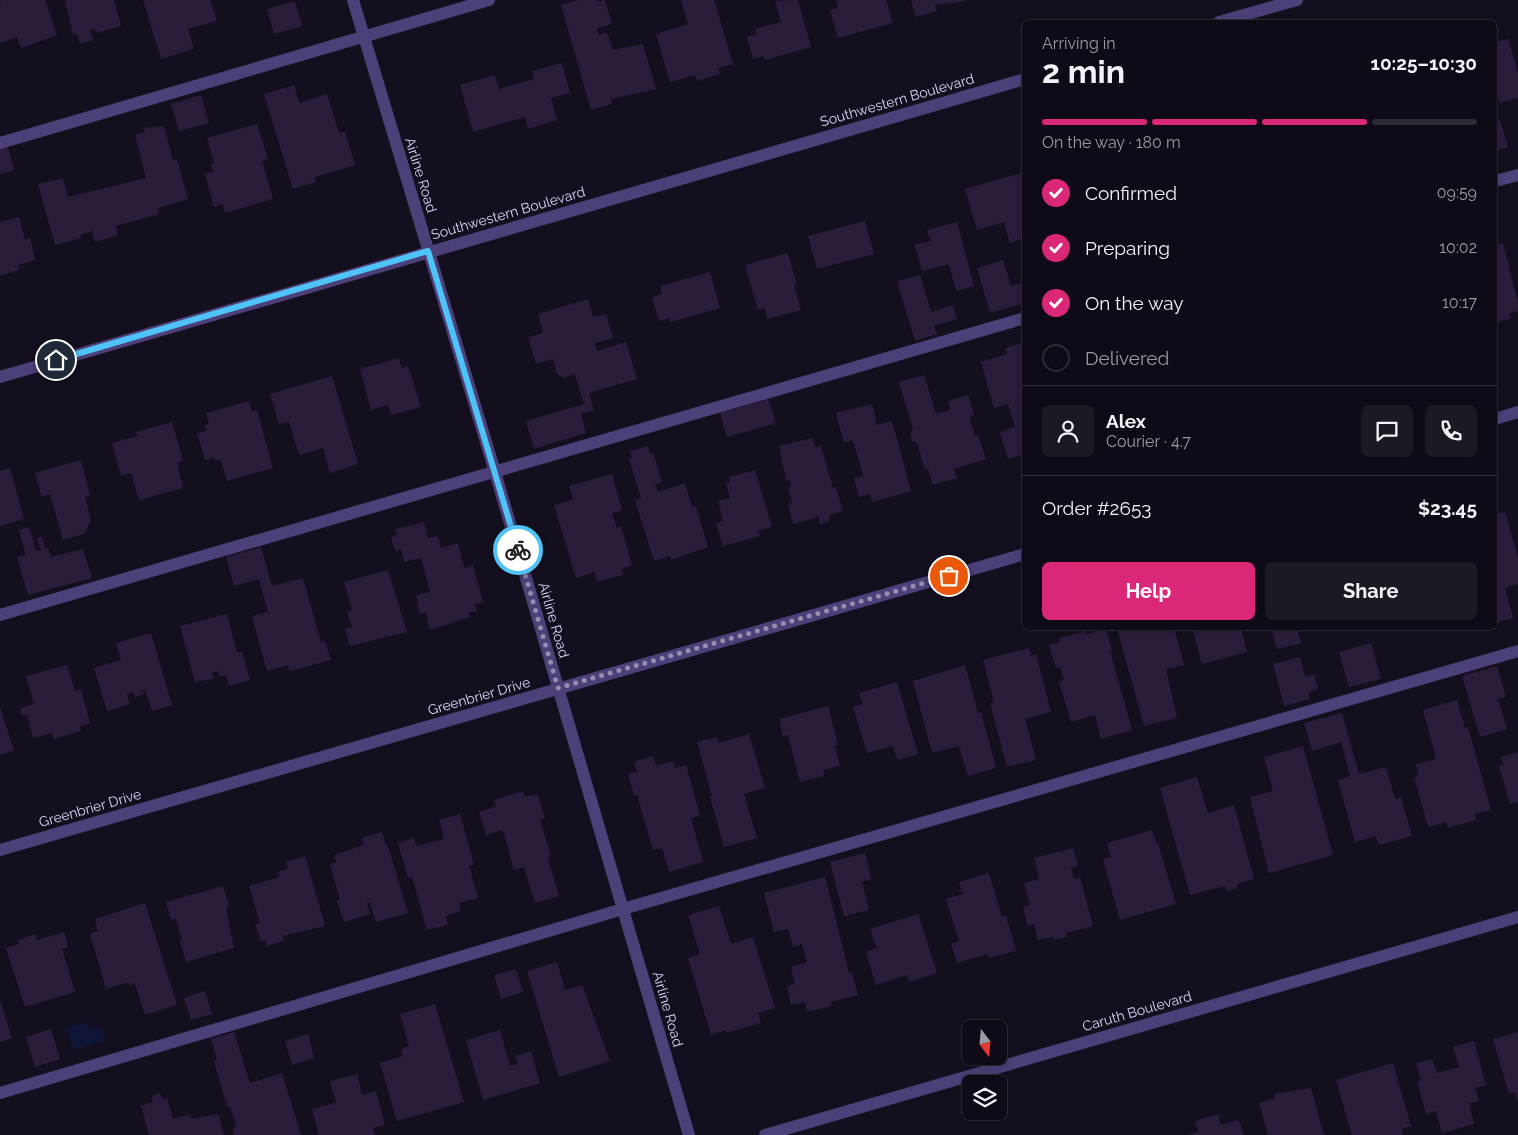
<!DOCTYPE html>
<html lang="en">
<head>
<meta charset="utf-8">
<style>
  body { margin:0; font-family:Raleway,sans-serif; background:#1d1923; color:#f1f3f6; height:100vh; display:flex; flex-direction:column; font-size:19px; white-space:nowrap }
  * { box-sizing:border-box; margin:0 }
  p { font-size:16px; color:#9b9ba1 }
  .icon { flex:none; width:28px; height:28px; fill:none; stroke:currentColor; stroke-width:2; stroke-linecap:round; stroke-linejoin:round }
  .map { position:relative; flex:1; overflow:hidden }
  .details { position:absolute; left:1022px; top:20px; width:475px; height:610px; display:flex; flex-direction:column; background:#0f0b16; border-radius:8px; box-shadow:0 2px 8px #0003,0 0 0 1px #2f2b35 }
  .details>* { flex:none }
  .needle { width:32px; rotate:164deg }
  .fabs { position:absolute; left:962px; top:1020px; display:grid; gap:10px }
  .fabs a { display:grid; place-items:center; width:45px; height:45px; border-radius:8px; background:#0f0b16; box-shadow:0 2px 8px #0003,0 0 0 1px #2f2b35; font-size:25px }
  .pin { position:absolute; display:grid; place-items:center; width:42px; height:42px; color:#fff; margin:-21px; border:2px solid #fff; border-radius:50%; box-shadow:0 1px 5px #0007 }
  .courier { position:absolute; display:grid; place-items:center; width:50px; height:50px; margin:-25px; border:4px solid #4fc3f7; border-radius:50%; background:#fff; color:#222; box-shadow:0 1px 6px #0007 }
  .headline em { font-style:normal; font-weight:700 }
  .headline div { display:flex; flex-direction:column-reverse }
  .headline { display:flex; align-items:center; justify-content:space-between; height:85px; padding:0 20px }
  h1 { font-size:32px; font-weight:700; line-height:38px }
  .bar { display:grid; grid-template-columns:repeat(4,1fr); gap:8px 5px; align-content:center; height:60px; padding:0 20px }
  .bar i { height:6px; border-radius:4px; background:#2f2b35 }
  .bar .selected { background:#db2777 }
  .bar p { grid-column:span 4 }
  .line { display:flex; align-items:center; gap:12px; padding:0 20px; border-top:1px solid #2f2b35 }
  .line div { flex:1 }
  .round { display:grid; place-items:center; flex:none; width:52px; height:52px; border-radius:8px; background:#1d1923 }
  ol { padding:0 20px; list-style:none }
  li { display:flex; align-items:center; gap:15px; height:55px }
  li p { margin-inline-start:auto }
  li .icon { padding:5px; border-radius:50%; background:#db2777; color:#fff; stroke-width:4 }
  li:last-child { color:#9b9ba1 }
  li i { width:28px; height:28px; border:2px solid #2f2b35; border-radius:50% }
  .button { display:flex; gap:10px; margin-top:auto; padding:10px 20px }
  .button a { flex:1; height:58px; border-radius:8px; background:#db2777; color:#fff; font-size:20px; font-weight:700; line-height:58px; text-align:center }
  .button a+a { background:#1d1923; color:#f1f3f6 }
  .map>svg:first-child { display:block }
</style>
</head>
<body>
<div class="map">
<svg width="1518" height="1135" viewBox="0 0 1518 1135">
  <rect width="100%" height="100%" fill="#140f1e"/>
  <path fill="#0e1537" d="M88,1022l2,8 10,-3 4,14 -31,9 -7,-22z"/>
  <g fill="#2a1d3c">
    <path d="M3,0h42l12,35 -36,13 -4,-11 -17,6v-42z"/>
    <path d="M65,0h49l7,26 -25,7 -1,-4 -5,1 3,10 -13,4 -3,-10h-4z"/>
    <path d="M143,0h67l7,21 -29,8 6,20 -33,10z"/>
    <path d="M579,0h18l1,2 7,-2 7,24 -15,4 2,7 8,-3 6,18 30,-6 13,45 -45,10 1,5 -21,6 -30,-105z"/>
    <path d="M681,0h33l19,64 -15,4 2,6 -23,7 -2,-6 -25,7 -14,-48 32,-10z"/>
    <path d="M798,0l13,47 -46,13 -2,-4 -10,3 -6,-22 10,-3 -2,-5 26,-7 -6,-21z"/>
    <path d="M836,0h50l7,23 -55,15 -8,-28 8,-2z"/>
    <path d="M911,0h54v1l-30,4 2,6 -21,6z"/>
    <path d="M295,1l7,25 -28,8 -7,-25z"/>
    <path d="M1508,39l10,34v25l-18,5 -3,-10 -2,1v-52z"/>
    <path d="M562,63l8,30 -19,5 6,22 -29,9 -3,-12 -52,15 -13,-47 35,-10 4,14 35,-10 -2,-8z"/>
    <path d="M294,85l5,18 28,-9 12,39 6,-1 10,33 -40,12 1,5 -23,7 -29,-95z"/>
    <path d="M201,95l8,28 -30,8 -8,-27z"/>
    <path d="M1500,119l8,28 -13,4v-31z"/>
    <path d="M257,124l11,35 -6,2 11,38 -48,14 -2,-9 -9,3 -9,-33 8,-2 -2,-8 3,-1 -7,-25z"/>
    <path d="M164,126l9,34 4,-1 11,40 -30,9 1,6 -43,12 2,9 -23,7 -3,-11 -12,4 1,3 -26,7 -17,-61 25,-6 5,19 78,-19 -11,-43 10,-3 -1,-4z"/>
    <path d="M7,144l7,26 -14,4v-28z"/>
    <path d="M1025,172v66l-15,5 -6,-21 -27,8 -12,-41z"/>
    <path d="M19,217l6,23 5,-2 5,22 -17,5 1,5 -19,6v-54z"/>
    <path d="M865,221l9,33 -57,15 -9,-33z"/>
    <path d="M957,222l17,64 -18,5 -7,-27 -27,7 -7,-26 16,-4 -4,-11z"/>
    <path d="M1503,243l15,60v8l-9,2 2,5 -16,5v-78z"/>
    <path d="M788,253l9,32 -3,1 7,24 -34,9 -2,-11 -7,2 -13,-45z"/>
    <path d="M1003,260l8,26 11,-3 3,11v9l-35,10 -13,-45z"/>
    <path d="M710,272l10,36 -50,14 -1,-4 -10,3 -7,-24 10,-3 -2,-8z"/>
    <path d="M920,275l11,37 22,-7 4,14 -23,7 3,8 -22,7 -18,-60z"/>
    <path d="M588,299l5,18 13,-3 7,24 -18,5 2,8 29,-9 11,37 -48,14 5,17 -13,4 5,19 -52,16 -8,-28 58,-17 -9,-30 -11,4 -7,-4 -4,-15 -17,5 -8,-27 15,-4 -5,-19z"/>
    <path d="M1025,342v112l-17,5 -8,-27 15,-5 -7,-23 -14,4 -13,-46 26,-8 -2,-6z"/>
    <path d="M399,358l3,10 6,-2 13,41 -30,8 -3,-10 -17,5 -11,-41z"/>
    <path d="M924,375l12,39 14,-4 -2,-9 20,-6 6,20 -5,2 6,19 3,-1 8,24 -32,10 3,9 -24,7 -5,-16 -3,1 -8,-27 -5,-2 -2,-7 3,-5 -14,-47z"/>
    <path d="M332,376l26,88 -28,9 -7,-25 -24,7 -10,-33 -10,2 -9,-30z"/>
    <path d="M768,399l8,24 -49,14 -7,-24z"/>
    <path d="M249,401l3,10 5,-1 16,58 -46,13 -6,-21 -6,1 -1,-4 -9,3 -8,-27 9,-2 -1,-6 4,-1 -3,-11z"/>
    <path d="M872,404l5,21 15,-4 19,70 -39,11 -2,-8 -11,3 -5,-19 9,-2 -10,-36 -9,3 -8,-30z"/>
    <path d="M172,422l11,39 -6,2 6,25 -44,12 -8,-27 -10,3 -9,-33 26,-7 -2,-4z"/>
    <path d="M812,438l3,9 6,-1 12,42 3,-1 7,24 -14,4 1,6 -10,3 -1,-7 -26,7 -5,-20 4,-1 -4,-15 3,-1 -1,-7 -4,1 -7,-35z"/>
    <path d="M648,446l2,8 3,-1 9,29 -7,2 3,8 27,-9 7,24 4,-1 12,41 -37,13 -1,-4 -16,5 -19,-61 6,-2 -12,-39 3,-1 -2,-7z"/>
    <path d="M81,460l9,35 -5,2 6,24 -7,13 -21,6 -13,-46 -8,3 -7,-24z"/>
    <path d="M10,468l14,51 -24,7v-55z"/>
    <path d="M755,470l17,57 -14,4 2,5 -37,10 -7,-23 7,-2 -5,-20 12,-3 -4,-15 4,-1 -1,-5z"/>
    <path d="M612,474l10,36 -10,3 5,15 4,-2 11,39 -11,4 2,6 -26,7 -3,-10 -18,6 -22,-73 19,-5 -4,-14z"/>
    <path d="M1505,512l13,46v26l-13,4 8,30 -18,5v-109z"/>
    <path d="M424,522l4,16 10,-2 3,12 17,-5 6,25 9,-3 10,37 -8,2 2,7 -8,1 1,5 -40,13 -4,-17 -6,1 -4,-19 14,-3 -9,-34 -17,4 -3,-13 -6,2 -4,-14 6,-2 -2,-6z"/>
    <path d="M29,527l7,24 5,-1 -4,-12 5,-1 3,12 3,-1 3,9 32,-8 9,29 -64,17 -11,-38 9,-2 -7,-25z"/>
    <path d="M261,547l11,39 31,-8 18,64 4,-1 6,19 -41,11 -2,-6 -21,6 -15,-55 16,-4 -9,-33 -25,7 -8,-29z"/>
    <path d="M388,570l19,62 -57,14 -5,-17 7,-2 -5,-16 5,-1 -8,-28z"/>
    <path d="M227,614l10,39 5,-1 8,28 -21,6 -3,-11 -7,2 -1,-6 -6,2 2,6 -19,3 -15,-56z"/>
    <path d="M1117,628h57l10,37 -18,4 11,49 -33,8z"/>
    <path d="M1192,628h49l6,24 -45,12z"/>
    <path d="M1271,628h42l-15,4 3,11 -24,6z"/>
    <path d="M1358,628h14l-13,4z"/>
    <path d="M1106,629l6,22h-2l22,79 -31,9 -6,-24 -24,7 -12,-40 5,-2 -4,-14 -4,2 -7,-23 11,-3 -1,-4 26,-7 1,3z"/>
    <path d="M151,633l21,72 -20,6 -7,-22 -2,1 1,4 -9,3 -2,-5 -6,2 3,10 -23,7 -13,-43 27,-8 -5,-17z"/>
    <path d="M1371,643l10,36 -32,8 -10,-35z"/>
    <path d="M1029,648l2,8 5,-2 15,58 -26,7 11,41 -29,7 -17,-64 4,-1 -11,-42z"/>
    <path d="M1300,657l5,20 9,-3 4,15 -10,3 2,7 -26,7 -11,-42z"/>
    <path d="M67,665l8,26 6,-2 9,34 -10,3 1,5 -27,8 -2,-6 -19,5 -6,-24 -5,2 -2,-8 14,-4 -8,-28z"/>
    <path d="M965,665l13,48 3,-1 15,56 -28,8 -9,-30 -27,7 -19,-72z"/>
    <path d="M1497,666l9,31 -8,2 9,30 -27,8 -18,-61z"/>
    <path d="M897,682l21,72 -21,6 -4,-14 -26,7 -14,-46 10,-3 -4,-11z"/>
    <path d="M1457,700l8,28 3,-1 23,83 -16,4 1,6 -28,8 -2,-6 -18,5 -14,-50 5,-1 -3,-12 20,-5 -13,-49z"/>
    <path d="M828,706l10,39 -3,1 5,20 -17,4 1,6 -24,6 -12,-47 -5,1 -4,-17z"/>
    <path d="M0,707l14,44 -14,4z"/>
    <path d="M1342,713l17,61 27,-7 9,32 6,-2 11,39 -33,9 -3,-9 -21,6 -17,-62 12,-4 -9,-34 -29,9 -8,-28z"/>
    <path d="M749,734l16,54 -21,6 13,44 -33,9 -14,-50 2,-1 -15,-54 20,-5 2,6z"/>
    <path d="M1303,746l30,109 -64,18 -19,-76 23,-6 -9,-34z"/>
    <path d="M1518,752v50l-8,2 -11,-38 5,-1 -3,-8z"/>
    <path d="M653,756l3,10 17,-5 2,7 11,-3 14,51 -9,2 12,44 -34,10 -7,-24 -9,2 -16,-55 -3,1 -6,-22 9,-2 -3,-10z"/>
    <path d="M1197,777l11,36 26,-8 20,74 -17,5 1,4 -11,3 -2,-5 -35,9 -30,-107z"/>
    <path d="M523,791l2,6 12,-3 8,24 -5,1 11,38 -3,1 11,38 -24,7 -11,-36 -10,3 -11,-40 -17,5 -7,-23 17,-5 -2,-7z"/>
    <path d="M460,814l14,51 -5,1 9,32 -19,5 2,8 -15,5 2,9 -21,5 -15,-53 -4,1 -10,-35 16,-5 2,8 28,-7 -5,-19z"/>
    <path d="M1152,830l4,13h2l18,61 -56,16 -17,-61 8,-2 -4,-14z"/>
    <path d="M382,832l4,14h2l20,67 -32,9 -6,-20 -3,1 3,11 -26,8 -7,-21 3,-1 -10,-36 6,-2 -2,-7 30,-10 -2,-7z"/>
    <path d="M1073,848l5,18 -7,1 3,12 6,-2 13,49 -27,7 1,4 -13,3 -1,-3 -15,3 -4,-16 -6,2 -5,-19 7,-2 -6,-22 15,-4 -5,-21z"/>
    <path d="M865,853l6,26 -9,3 7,28 -25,6 -14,-54z"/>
    <path d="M305,856l20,70 -42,10 1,5 -17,5 -2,-6 -4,2 -6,-18 5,-1 -11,-37 31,-9 -2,-5 10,-3 -2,-7z"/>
    <path d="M989,873l13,44 4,-1 10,35 -27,7 -1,-4 -31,9 -6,-19 8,-3 -13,-42 16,-5 -3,-12z"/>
    <path d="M825,877l24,96h3l6,22 -27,7v4l-24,6 -2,-10 -14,3 -4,-19 8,-2 -4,-17 16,-5 -5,-18 -9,3 -5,-18 -14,3 -10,-39z"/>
    <path d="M223,886l6,20 -3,1 8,41 -48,14 -6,-21 2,-1 -6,-21 -5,1 -5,-18z"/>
    <path d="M145,903l32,102 -32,10 -10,-31 -5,1 -1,-3 -23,7 -16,-55 8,-3 -3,-12z"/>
    <path d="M719,906l12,38 22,-7 22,71 -17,5 3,10 -35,10v-3l-15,5 -23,-77 12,-4 -12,-39z"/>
    <path d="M918,914l19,59 -28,9 -2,-7 -31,10 -10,-33 11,-4 -7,-19z"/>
    <path d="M64,932l4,15 -6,2 13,43 -50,15 -19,-59 13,-4 -1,-4 17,-6 2,6z"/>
    <path d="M557,962l8,28 17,-5 28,76 -51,16 -32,-106z"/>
    <path d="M516,969l7,23 -22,7 -7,-24z"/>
    <path d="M205,991l7,23 -21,6 -7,-22z"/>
    <path d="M0,1000l12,38 -12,4z"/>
    <path d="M435,1004l29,98 -67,19 -17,-58 23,-7 -2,-7 8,-3 -9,-32z"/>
    <path d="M51,1029l9,30 -25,8 -9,-30z"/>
    <path d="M500,1030l10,36 8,-2 -3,-8 16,-5 9,32 -57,17 -17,-60z"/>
    <path d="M234,1032l16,51 32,-10 19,62h-68v-8l3,-1 -6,-20 -3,1 -13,-46 3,-1 -6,-21z"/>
    <path d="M1518,1032v68h-1l-2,-8 -6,2 -16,-55z"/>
    <path d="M308,1034l6,24 -22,7 -7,-24z"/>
    <path d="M1474,1041l12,44 -11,3 4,13 -10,2 5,21 -32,9 -6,-22 -10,3 -9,-33 4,-1 -5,-17 16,-4 5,14 22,-6 -6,-20z"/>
    <path d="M1393,1063l18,63 -10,3 2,6h-51l-16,-55z"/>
    <path d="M357,1074l5,21 14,-4 9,34 -12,3 2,7h-56l-7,-26 24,-6 -6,-22z"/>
    <path d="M1311,1088l13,47h-56l-9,-32 16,-5 -1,-4z"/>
    <path d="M160,1093l2,6 5,-1 6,21 17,-5 1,5 27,-5 6,21h-75l-8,-29 12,-4 -1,-6z"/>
    <path d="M1218,1114l3,11 18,-5 5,15h-56l10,-3 -3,-11z"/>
  </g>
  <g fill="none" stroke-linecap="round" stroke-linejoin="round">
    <g stroke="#4d3f77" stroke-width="12">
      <path d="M353,0l142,472 194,663"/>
      <path d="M1219,22l78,-22"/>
      <path d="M0,143l489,-143"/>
      <path d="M1495,181l23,-6"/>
      <path d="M0,377l1025,-298"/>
      <path d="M1495,419l23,-7"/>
      <path d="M0,615l1025,-297"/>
      <path d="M0,850l1025,-296"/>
      <path d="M0,1093l623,-184 895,-258"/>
      <path d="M765,1135l753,-218"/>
    </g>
  </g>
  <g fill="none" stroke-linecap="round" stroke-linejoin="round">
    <path stroke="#978dac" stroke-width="5" stroke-dasharray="0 9" d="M518,550l40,138 391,-112"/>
    <path stroke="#4fc3f7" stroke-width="6" d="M56,360l372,-109 90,299"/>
  </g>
  <g text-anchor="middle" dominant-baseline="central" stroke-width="5" stroke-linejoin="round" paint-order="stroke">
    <g font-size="14" fill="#ded1f9" stroke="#140f1e">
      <text transform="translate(897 100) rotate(-16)">Southwestern Boulevard</text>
      <text transform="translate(421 175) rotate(73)">Airline Road</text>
      <text transform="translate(508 213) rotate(-16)">Southwestern Boulevard</text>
      <text transform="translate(554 620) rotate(74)">Airline Road</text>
      <text transform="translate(479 696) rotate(-16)">Greenbrier Drive</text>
      <text transform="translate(90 808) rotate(-16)">Greenbrier Drive</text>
      <text transform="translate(668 1009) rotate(74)">Airline Road</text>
      <text transform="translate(1137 1011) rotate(-16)">Caruth Boulevard</text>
    </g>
  </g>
</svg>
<div class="fabs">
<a><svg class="needle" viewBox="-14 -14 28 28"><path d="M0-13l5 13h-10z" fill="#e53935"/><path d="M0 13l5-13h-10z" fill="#9b9ba1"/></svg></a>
<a><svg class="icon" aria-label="layers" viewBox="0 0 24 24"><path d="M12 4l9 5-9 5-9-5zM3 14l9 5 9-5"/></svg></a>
</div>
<div class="pin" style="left:949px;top:576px;background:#ea580c"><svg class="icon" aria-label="bag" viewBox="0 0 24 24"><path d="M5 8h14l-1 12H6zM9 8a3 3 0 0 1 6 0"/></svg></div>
<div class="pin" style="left:56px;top:360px;background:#1f2937"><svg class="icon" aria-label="home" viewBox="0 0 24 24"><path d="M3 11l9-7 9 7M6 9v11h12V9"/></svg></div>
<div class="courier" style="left:518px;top:550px"><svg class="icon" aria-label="bike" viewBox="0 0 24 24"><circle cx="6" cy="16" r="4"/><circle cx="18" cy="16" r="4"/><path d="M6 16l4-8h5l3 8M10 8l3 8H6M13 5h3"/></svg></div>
<section class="details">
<div class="headline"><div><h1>2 min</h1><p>Arriving in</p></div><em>10:25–10:30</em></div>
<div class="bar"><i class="selected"></i><i class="selected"></i><i class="selected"></i><i></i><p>On the way · 180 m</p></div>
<ol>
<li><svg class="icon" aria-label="check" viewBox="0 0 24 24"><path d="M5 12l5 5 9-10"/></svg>Confirmed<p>09:59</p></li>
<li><svg class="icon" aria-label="check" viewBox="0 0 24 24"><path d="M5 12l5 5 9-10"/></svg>Preparing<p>10:02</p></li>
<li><svg class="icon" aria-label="check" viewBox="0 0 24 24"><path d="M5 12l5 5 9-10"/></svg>On the way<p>10:17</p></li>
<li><i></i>Delivered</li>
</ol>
<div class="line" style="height:90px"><a class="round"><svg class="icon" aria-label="person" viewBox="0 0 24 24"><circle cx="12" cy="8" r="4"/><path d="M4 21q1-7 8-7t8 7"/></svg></a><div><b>Alex</b><p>Courier · 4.7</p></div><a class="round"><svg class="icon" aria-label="chat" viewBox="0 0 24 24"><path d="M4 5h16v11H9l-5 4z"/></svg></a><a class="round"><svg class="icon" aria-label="phone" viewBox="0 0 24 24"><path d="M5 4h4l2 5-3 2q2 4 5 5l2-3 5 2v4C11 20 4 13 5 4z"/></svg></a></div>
<div class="line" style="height:65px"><div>Order #2653</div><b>$23.45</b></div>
<div class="button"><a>Help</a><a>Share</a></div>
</section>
</div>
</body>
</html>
